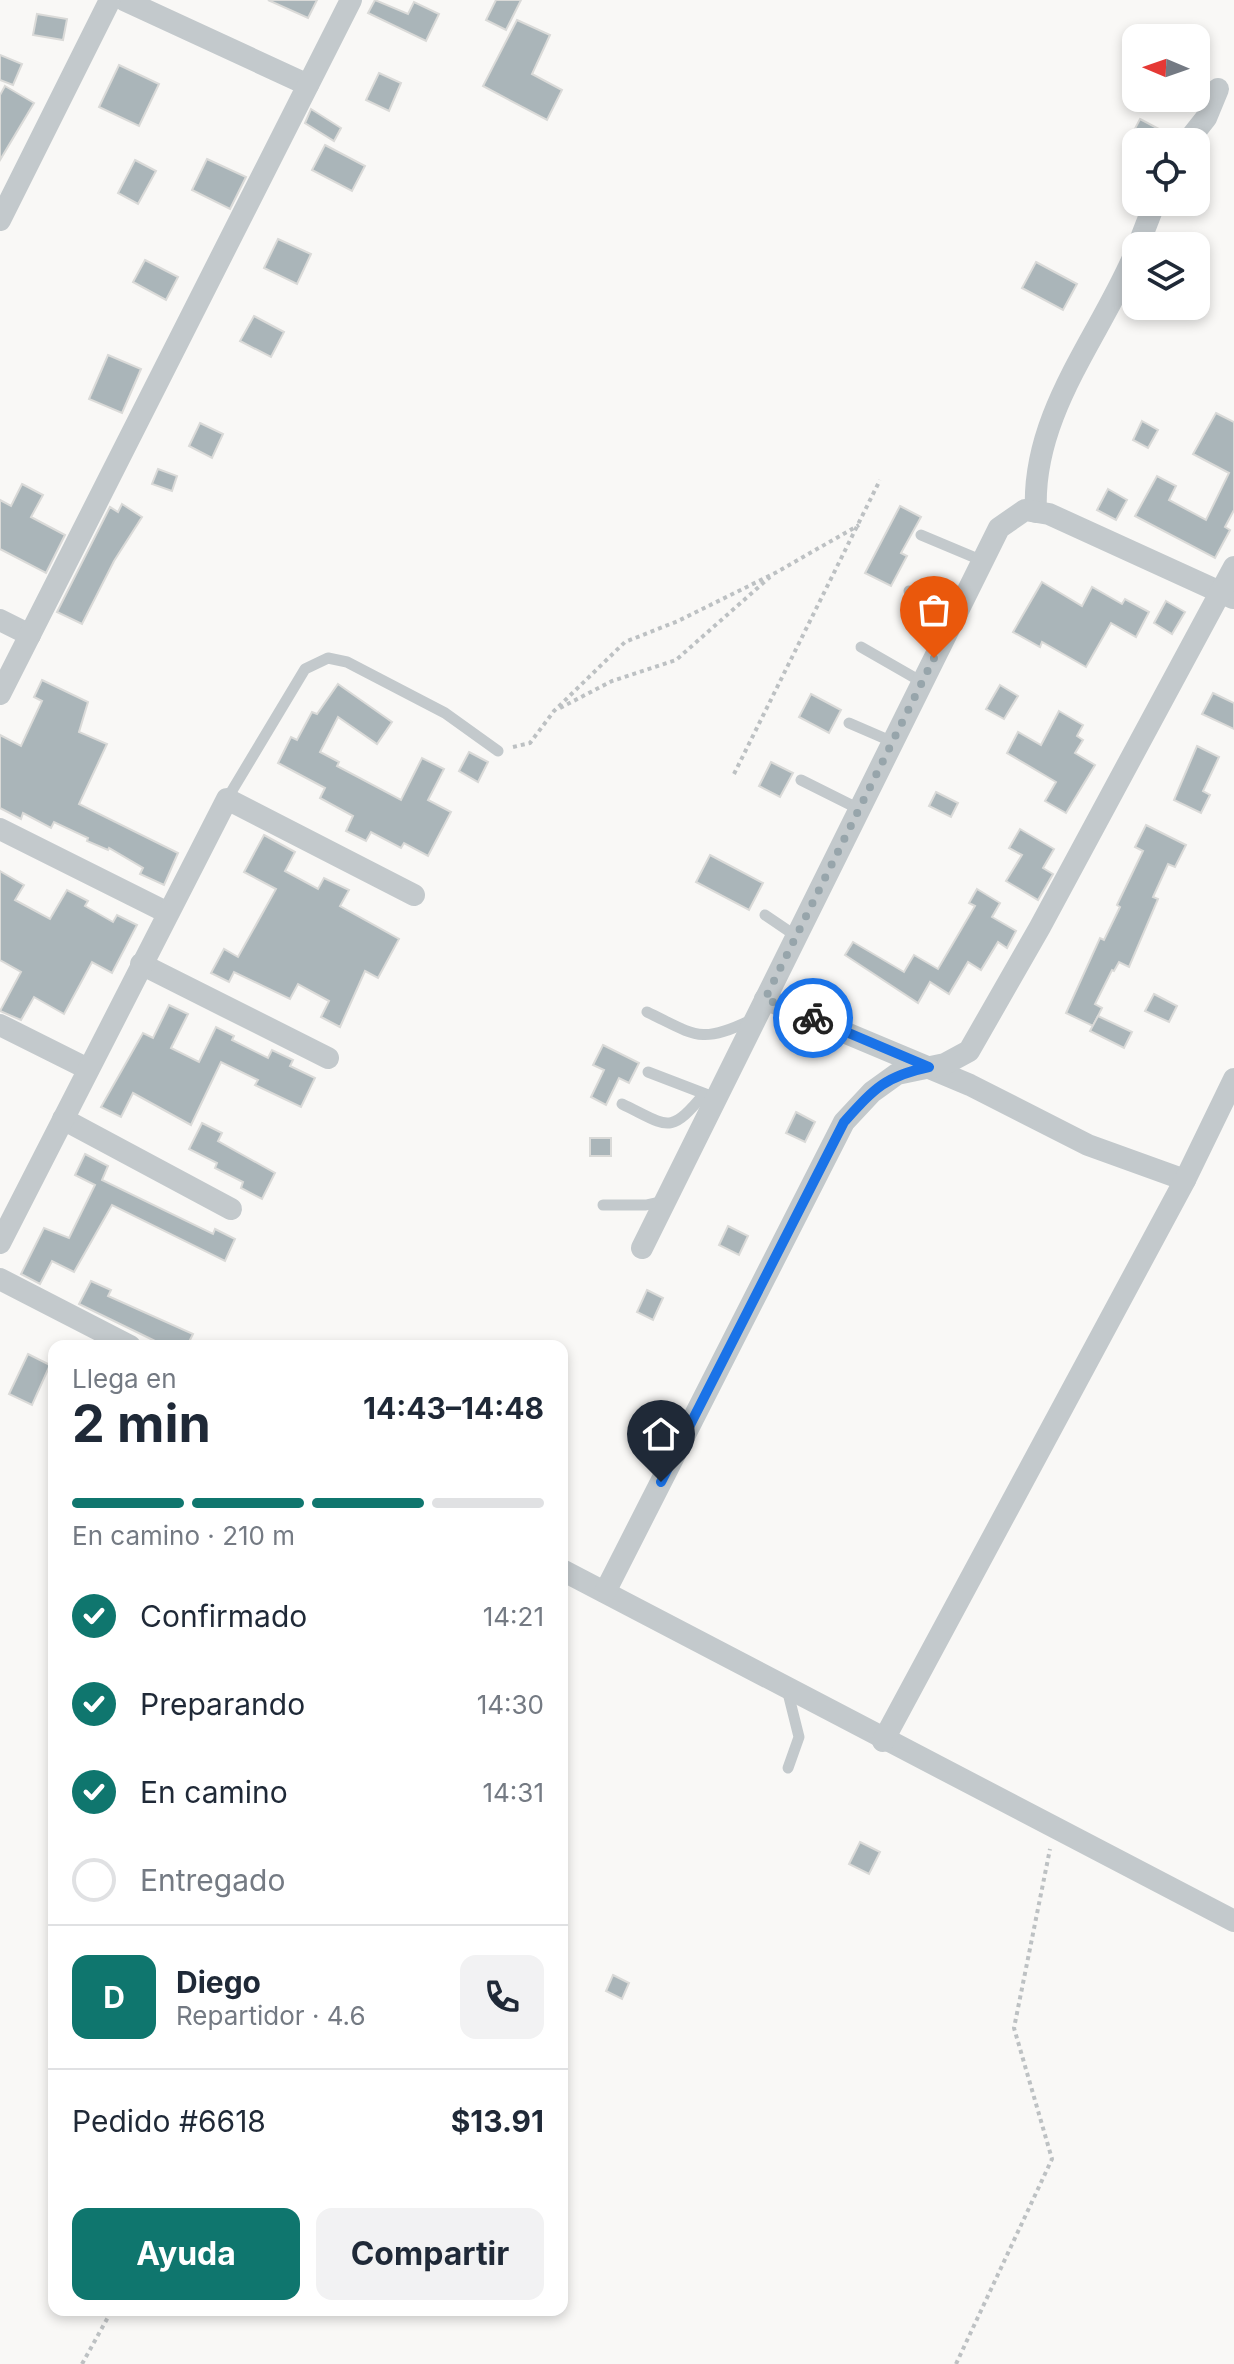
<!DOCTYPE html>
<html lang="es">
<head>
<meta charset="utf-8">
<style>
  body { margin:0; font-family:Inter,sans-serif; background:#f2f2f3; color:#1f2937; height:100vh; display:flex; flex-direction:column; font-size:30px; white-space:nowrap }
  * { box-sizing:border-box; margin:0 }
  p { font-size:26px; color:#747a83 }
  .icon { flex:none; width:44px; height:44px; fill:none; stroke:currentColor; stroke-width:2; stroke-linecap:round; stroke-linejoin:round }
  .map { position:relative; flex:1; overflow:hidden }
  .drawer { position:absolute; left:48px; top:1340px; width:520px; height:976px; display:flex; flex-direction:column; background:#fff; border-radius:16px; box-shadow:0 4px 12px #0003 }
  .drawer>* { flex:none }
  .needle { width:52px; rotate:272deg }
  .fabs { position:absolute; left:1122px; top:24px; display:grid; gap:16px }
  .fabs a { display:grid; place-items:center; width:88px; height:88px; border-radius:16px; background:#fff; box-shadow:0 4px 12px #0003; font-size:40px }
  .pin { position:absolute; display:grid; place-items:center; width:68px; height:68px; color:#fff; margin:-82px -34px; border-radius:50% 50% 50% 0; rotate:-45deg; box-shadow:0 0 8px #0007 }
  .pin .icon { rotate:45deg }
  .courier { position:absolute; display:grid; place-items:center; width:80px; height:80px; margin:-40px; border:6px solid #1a73e8; border-radius:50%; background:#fff; color:#222; box-shadow:0 2px 10px #0007 }
  .overview em { font-style:normal; font-weight:700 }
  .overview div { display:flex; flex-direction:column-reverse }
  .overview { display:flex; align-items:center; justify-content:space-between; height:136px; padding:0 24px }
  h1 { font-size:52px; font-weight:700; line-height:60px }
  .bar { display:grid; grid-template-columns:repeat(4,1fr); gap:12px 8px; align-content:center; height:96px; padding:0 24px }
  .bar i { height:10px; border-radius:6px; background:#e0e1e3 }
  .bar .current { background:#0f766e }
  .bar p { grid-column:span 4 }
  .line { display:flex; align-items:center; gap:20px; padding:0 24px; border-top:2px solid #e0e1e3 }
  .line div { flex:1 }
  .round { display:grid; place-items:center; flex:none; width:84px; height:84px; border-radius:16px; background:#f2f2f3 }
  ol { padding:0 24px; list-style:none }
  li { display:flex; align-items:center; gap:24px; height:88px }
  li p { margin-inline-start:auto }
  li .icon { padding:8px; border-radius:50%; background:#0f766e; color:#fff; stroke-width:4 }
  li:last-child { color:#747a83 }
  li i { width:44px; height:44px; border:4px solid #e0e1e3; border-radius:50% }
  .cta { display:flex; gap:16px; margin-top:auto; padding:16px 24px }
  .cta a { flex:1; height:92px; border-radius:16px; background:#0f766e; color:#fff; font-size:32px; font-weight:700; line-height:92px; text-align:center }
  .cta a+a { background:#f2f2f3; color:#1f2937 }
  .map>svg:first-child { display:block }
</style>
</head>
<body>
<div class="map">
<svg width="1234" height="2364" viewBox="0 0 1234 2364">
  <rect width="100%" height="100%" fill="#f9f8f6"/>
  <g fill="#aab5b9" stroke="#dadad8" stroke-width="2">
    <path d="M268,0h49l-9,18z"/>
    <path d="M375,0l33,14 6,-12 25,12 -13,27 -58,-28z"/>
    <path d="M496,0h25l-15,30 -20,-10z"/>
    <path d="M37,14l30,5 -4,21 -30,-5z"/>
    <path d="M517,20l33,15 -18,39 30,16 -15,30 -64,-34z"/>
    <path d="M0,55l22,9 -9,21 -13,-5z"/>
    <path d="M119,65l40,19 -20,42 -40,-19z"/>
    <path d="M379,73l22,10 -12,28 -23,-11z"/>
    <path d="M5,86l29,17 -34,57v-65z"/>
    <path d="M311,109l30,19 -7,13 -29,-18z"/>
    <path d="M1140,119l34,18 -1,5h-45z"/>
    <path d="M325,145l40,21 -13,25 -40,-21z"/>
    <path d="M207,159l39,18 -16,32 -38,-19z"/>
    <path d="M135,160l21,11 -18,33 -20,-11z"/>
    <path d="M278,239l33,15 -14,30 -33,-16z"/>
    <path d="M145,260l33,17 -12,23 -33,-18z"/>
    <path d="M1036,262l41,22 -14,26 -41,-22z"/>
    <path d="M254,316l30,16 -13,25 -31,-16z"/>
    <path d="M108,355l33,14 -19,44 -33,-14z"/>
    <path d="M1216,413l18,9v88l-9,17 5,3 -15,28 -80,-42 22,-40 19,10 -7,14 37,20 23,-47 -36,-19z"/>
    <path d="M1142,421l16,9 -10,18 -15,-8z"/>
    <path d="M200,423l23,11 -11,24 -23,-12z"/>
    <path d="M158,469l19,7 -5,15 -20,-7z"/>
    <path d="M22,484l21,11 -12,22 34,18 -19,38 -46,-24v-49l11,6z"/>
    <path d="M1108,489l19,11 -11,20 -19,-10z"/>
    <path d="M122,504l20,13 -28,44 -32,63 -25,-12 53,-105 8,5z"/>
    <path d="M900,506l21,11 -20,36 6,3 -16,30 -26,-13z"/>
    <path d="M1042,582l40,24 10,-19 30,17 3,-5 24,13 -13,25 -25,-14 -25,44 -44,-25 -2,5 -27,-15z"/>
    <path d="M1166,601l19,11 -13,22 -18,-11z"/>
    <path d="M42,680l46,22 -9,30 28,12 -28,60 99,49 -14,32 -24,-11 3,-6 -34,-20 -1,2 -21,-9 1,-3 -34,-16 -3,6 -28,-15 -2,6 -21,-11v-73l21,11 21,-45 -8,-4z"/>
    <path d="M338,684l54,38 -15,22 -39,-27 -18,35 19,10 -2,4 64,34 21,-42 22,11 -16,31 23,12 -23,44 -24,-13 -3,5 -30,-16 -5,9 -20,-10 7,-15 -33,-18 5,-10 -47,-25 13,-26 6,3 15,-28 5,2z"/>
    <path d="M1000,685l18,11 -14,23 -18,-10z"/>
    <path d="M1213,693l21,10v26l-32,-15z"/>
    <path d="M811,694l30,16 -12,23 -30,-16z"/>
    <path d="M1059,711l24,14 -6,11 6,4 -8,13 20,12 -29,48 -21,-12 11,-19 -49,-29 11,-21 23,13z"/>
    <path d="M1197,746l22,11 -16,34 7,4 -9,18 -27,-13z"/>
    <path d="M469,752l19,10 -10,20 -19,-11z"/>
    <path d="M771,762l22,11 -13,24 -21,-11z"/>
    <path d="M936,792l22,11 -7,14 -22,-11z"/>
    <path d="M1146,825l40,20 -11,22 -7,-3 -15,33 5,2 -29,68 -10,-5 -5,9 -2,-1 -17,34 7,4 -9,18 -27,-13 34,-75 4,2 16,-33 -3,-2 26,-54 -8,-4z"/>
    <path d="M1020,829l34,20 -11,19 10,6 -15,26 -32,-19 16,-26 -13,-7z"/>
    <path d="M264,835l31,17 -10,19 33,18 6,-11 25,12 -9,16 59,33 -21,39 -13,-7 -25,56 -19,-10 8,-16 -31,-17 -8,15 -56,-27 -5,10 -18,-9 13,-24 14,8 38,-68 -32,-17z"/>
    <path d="M710,855l53,28 -14,27 -53,-28z"/>
    <path d="M0,871l24,14 -9,15 35,19 17,-29 21,11 -3,5 28,16 4,-7 20,10 -25,48 -20,-11 -28,52 -30,-17 -13,23 -21,-9 21,-39 -21,-12z"/>
    <path d="M977,889l23,14 -8,14 24,14 -9,17 -9,-6 -17,28 -13,-8 -19,32 -19,-12 -12,21 -73,-48 8,-13 51,30 10,-17 24,14 37,-63 -6,-3z"/>
    <path d="M1154,994l23,12 -8,16 -24,-11z"/>
    <path d="M169,1005l19,9 -17,34 28,14 17,-35 18,9 -2,4 36,18 4,-8 21,10 -3,6 25,12 -14,29 -46,-22 3,-5 -37,-18 -30,63 -58,-32 -12,24 -20,-10 42,-74 10,5z"/>
    <path d="M1098,1016l34,16 -8,16 -34,-17z"/>
    <path d="M603,1045l36,18 -10,20 -10,-5 -13,27 -15,-8 13,-27 -11,-5z"/>
    <path d="M796,1112l19,10 -10,20 -19,-9z"/>
    <path d="M202,1123l20,10 -4,8 57,32 -13,26 -21,-11 2,-6 -28,-14 2,-5 -28,-14z"/>
    <rect x="590" y="1138" width="21" height="18"/>
    <path d="M85,1154l23,12 -6,14 111,54 2,-5 20,10 -10,22 -113,-56 -38,67 -22,-11 -12,23 -19,-10 23,-46 25,10 26,-53 -20,-10z"/>
    <path d="M728,1226l20,10 -9,19 -20,-10z"/>
    <path d="M91,1281l20,9 -3,6 85,38 -6,12h-18l-14,-5 -76,-37z"/>
    <path d="M647,1290l16,8 -10,22 -16,-8z"/>
    <path d="M28,1354l22,11 -18,40 -23,-11z"/>
    <path d="M860,1842l20,10 -11,22 -20,-10z"/>
    <path d="M613,1975l16,8 -7,16 -16,-8z"/>
  </g>
  <g fill="none" stroke-linecap="round" stroke-linejoin="round">
    <g stroke="#bdc1c3" stroke-width="4" stroke-dasharray="4 4" stroke-linecap="butt">
      <path d="M560,708l52,-27 64,-21 94,-83"/>
      <path d="M513,747l17,-4 24,-32 71,-69 53,-21 99,-49 82,-47"/>
      <path d="M734,774l146,-294"/>
      <path d="M82,2364l30,-54"/>
      <path d="M956,2364l96,-205 -38,-131 36,-179"/>
    </g>
    <g stroke="#c3c9cc" stroke-width="11">
      <path d="M921,535l62,26"/>
      <path d="M909,591l37,43"/>
      <path d="M861,647l61,35"/>
      <path d="M849,723l44,19"/>
      <path d="M801,780l58,29"/>
      <path d="M227,799l78,-130 23,-11 19,4 98,51 53,38"/>
      <path d="M765,915l31,21"/>
      <path d="M647,1012c48,23 53,33 104,8"/>
      <path d="M648,1072l60,23"/>
      <path d="M622,1104c46,22 47,32 82,-10"/>
      <path d="M603,1205h43l18,-4"/>
      <path d="M787,1689l12,48 -11,31"/>
    </g>
    <g stroke="#c3c9cc" stroke-width="22">
      <path d="M124,0l184,85"/>
      <path d="M1187,142l19,-24 12,-29"/>
      <path d="M0,220l110,-220"/>
      <path d="M1138,246l17,-44"/>
      <path d="M1036,512c-5,-98 64,-175 100,-261"/>
      <path d="M0,620l30,15"/>
      <path d="M0,694l351,-694"/>
      <path d="M0,829l168,84"/>
      <path d="M141,964l187,94"/>
      <path d="M765,999l205,86 118,60 97,35"/>
      <path d="M0,1025l88,44"/>
      <path d="M63,1119l168,90"/>
      <path d="M0,1243l227,-444 187,96"/>
      <path d="M642,1248l357,-720 26,-18 24,4 184,84"/>
      <path d="M0,1279l130,67"/>
      <path d="M562,1570l672,351"/>
      <path d="M605,1592l239,-470 28,-30 25,-18 48,-10 24,-13 71,-124 194,-360"/>
      <path d="M883,1741l302,-561 49,-101"/>
    </g>
  </g>
  <g fill="none" stroke-linecap="round" stroke-linejoin="round">
    <path stroke="#97a5ab" stroke-width="8" stroke-dasharray="0 14.4" d="M813,1018l-48,-19 169,-341"/>
    <path stroke="#1a73e8" stroke-width="10" d="M661,1482l183,-360c30,-33 41,-46 85,-55l-116,-49"/>
  </g>
</svg>
<div class="fabs">
<a><svg class="needle" viewBox="-14 -14 28 28"><path d="M0-13l5 13h-10z" fill="#e53935"/><path d="M0 13l5-13h-10z" fill="#747a83"/></svg></a>
<a><svg class="icon" aria-label="locate" viewBox="0 0 24 24"><circle cx="12" cy="12" r="6"/><path d="M12 2v4M12 18v4M2 12h4M18 12h4"/></svg></a>
<a><svg class="icon" aria-label="layers" viewBox="0 0 24 24"><path d="M12 4l9 5-9 5-9-5zM3 14l9 5 9-5"/></svg></a>
</div>
<div class="pin" style="left:934px;top:658px;background:#ea580c"><svg class="icon" aria-label="bag" viewBox="0 0 24 24"><path d="M5 8h14l-1 12H6zM9 8a3 3 0 0 1 6 0"/></svg></div>
<div class="pin" style="left:661px;top:1482px;background:#1f2937"><svg class="icon" aria-label="home" viewBox="0 0 24 24"><path d="M3 11l9-7 9 7M6 9v11h12V9"/></svg></div>
<div class="courier" style="left:813px;top:1018px"><svg class="icon" aria-label="bike" viewBox="0 0 24 24"><circle cx="6" cy="16" r="4"/><circle cx="18" cy="16" r="4"/><path d="M6 16l4-8h5l3 8M10 8l3 8H6M13 5h3"/></svg></div>
<section class="drawer">
<div class="overview"><div><h1>2 min</h1><p>Llega en</p></div><em>14:43–14:48</em></div>
<div class="bar"><i class="current"></i><i class="current"></i><i class="current"></i><i></i><p>En camino · 210 m</p></div>
<ol>
<li><svg class="icon" aria-label="check" viewBox="0 0 24 24"><path d="M5 12l5 5 9-10"/></svg>Confirmado<p>14:21</p></li>
<li><svg class="icon" aria-label="check" viewBox="0 0 24 24"><path d="M5 12l5 5 9-10"/></svg>Preparando<p>14:30</p></li>
<li><svg class="icon" aria-label="check" viewBox="0 0 24 24"><path d="M5 12l5 5 9-10"/></svg>En camino<p>14:31</p></li>
<li><i></i>Entregado</li>
</ol>
<div class="line" style="height:144px"><b class="round" style="background:#0f766e;color:#fff">D</b><div><b>Diego</b><p>Repartidor · 4.6</p></div><a class="round"><svg class="icon" aria-label="phone" viewBox="0 0 24 24"><path d="M5 4h4l2 5-3 2q2 4 5 5l2-3 5 2v4C11 20 4 13 5 4z"/></svg></a></div>
<div class="line" style="height:104px"><div>Pedido #6618</div><b>$13.91</b></div>
<div class="cta"><a>Ayuda</a><a>Compartir</a></div>
</section>
</div>
</body>
</html>
